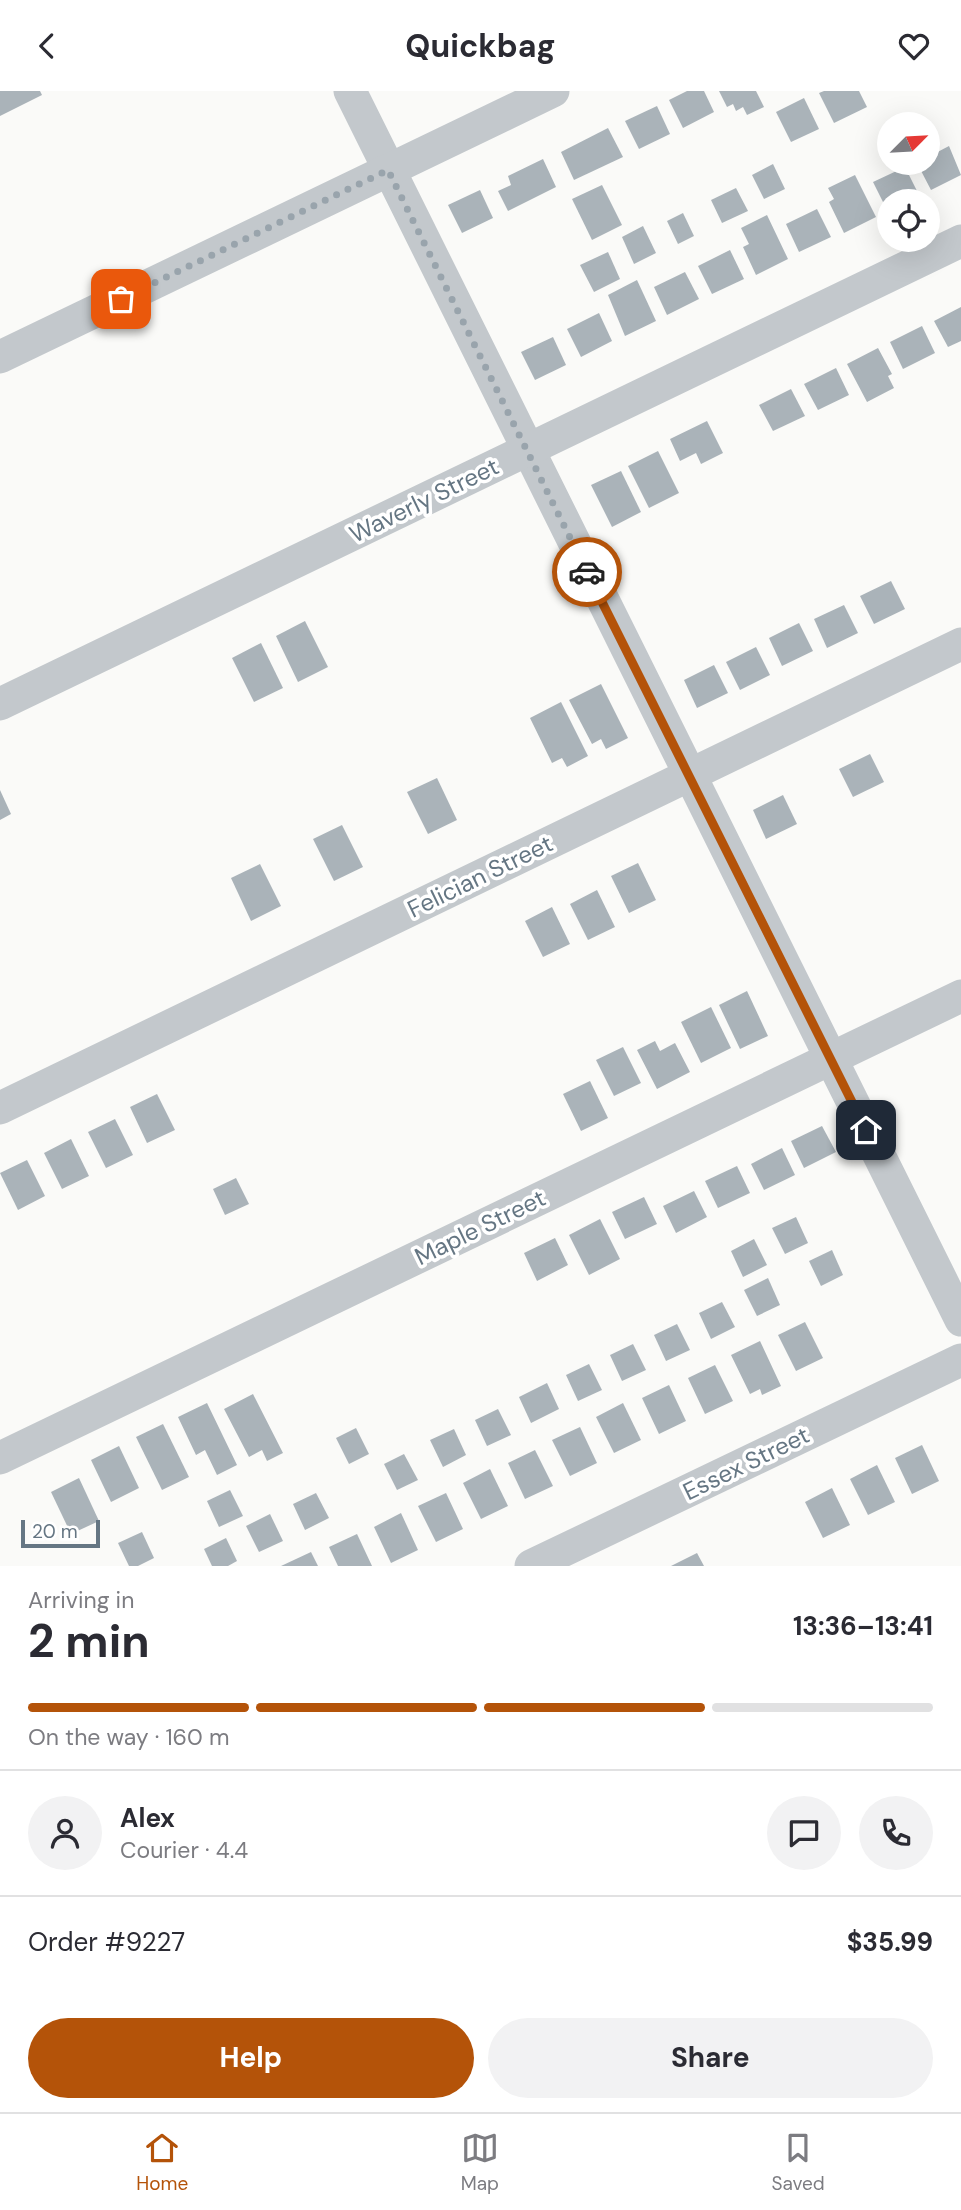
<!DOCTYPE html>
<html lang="en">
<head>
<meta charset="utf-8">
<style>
  body { margin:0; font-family:"DM Sans",sans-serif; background:#f2f2f3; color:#2b2b33; height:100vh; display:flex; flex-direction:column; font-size:26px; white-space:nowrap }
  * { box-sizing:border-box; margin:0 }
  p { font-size:23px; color:#7c7c81 }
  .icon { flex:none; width:38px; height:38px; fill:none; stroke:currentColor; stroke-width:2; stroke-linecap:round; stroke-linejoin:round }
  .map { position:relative; height:1475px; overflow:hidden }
  .drawer { display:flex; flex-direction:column; background:#fff; flex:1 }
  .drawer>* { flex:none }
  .needle { width:46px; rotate:66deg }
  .buttons { position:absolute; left:877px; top:21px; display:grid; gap:14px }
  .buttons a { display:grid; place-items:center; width:63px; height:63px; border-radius:50%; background:#fff; box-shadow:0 7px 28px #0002; font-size:35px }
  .scale { position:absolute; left:21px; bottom:18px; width:79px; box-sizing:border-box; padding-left:7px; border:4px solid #657683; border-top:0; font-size:19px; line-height:24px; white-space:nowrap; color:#657683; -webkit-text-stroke:5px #fff; paint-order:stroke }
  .pin { position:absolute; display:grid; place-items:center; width:60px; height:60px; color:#fff; margin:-30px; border-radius:14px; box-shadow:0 4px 10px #0006 }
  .courier { position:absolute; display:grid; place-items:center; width:70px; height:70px; margin:-35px; border:5px solid #b45309; border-radius:50%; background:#fff; color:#222; box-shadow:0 2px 9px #0007 }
  .head em { font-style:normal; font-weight:700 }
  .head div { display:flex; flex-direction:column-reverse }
  .head { display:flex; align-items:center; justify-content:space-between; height:119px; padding:0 28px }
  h1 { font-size:46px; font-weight:700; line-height:52px }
  .bar { display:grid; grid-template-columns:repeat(4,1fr); gap:10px 7px; align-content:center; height:84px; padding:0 28px }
  .bar i { height:9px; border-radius:5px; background:#e1e1e2 }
  .bar .active { background:#b45309 }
  .bar p { grid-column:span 4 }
  .line { display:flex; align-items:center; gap:18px; padding:0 28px; border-top:2px solid #e1e1e2 }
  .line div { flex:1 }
  .round { display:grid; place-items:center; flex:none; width:74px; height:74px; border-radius:37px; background:#f2f2f3 }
  .action { display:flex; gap:14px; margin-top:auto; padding:14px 28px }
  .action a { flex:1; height:80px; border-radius:42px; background:#b45309; color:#fff; font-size:28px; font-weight:700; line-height:80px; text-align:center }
  .action a+a { background:#f2f2f3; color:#2b2b33 }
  header { display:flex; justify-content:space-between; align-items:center; height:91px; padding:0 28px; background:#fff; font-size:32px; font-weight:700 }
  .tabs { display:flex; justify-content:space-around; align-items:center; height:98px; border-top:2px solid #e1e1e2; background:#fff; font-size:19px; color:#7c7c81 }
  .tabs a { display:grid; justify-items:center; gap:4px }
  .tabs .active { color:#b45309 }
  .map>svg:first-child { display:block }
</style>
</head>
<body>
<header><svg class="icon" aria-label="back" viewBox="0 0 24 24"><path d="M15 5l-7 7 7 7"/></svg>Quickbag<svg class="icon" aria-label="heart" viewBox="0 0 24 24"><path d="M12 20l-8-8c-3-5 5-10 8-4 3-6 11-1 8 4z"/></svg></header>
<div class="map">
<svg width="961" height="1475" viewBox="0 0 961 1475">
  <rect width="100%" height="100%" fill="#fafaf8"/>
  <g fill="#aab3b9">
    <path d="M0,0h40l2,4 -42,21z"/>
    <path d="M687,0h17l10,21 -31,16 -14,-28z"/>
    <path d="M719,0h37l8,16 -17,8 -4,-8 -7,4 -3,-7 -6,3z"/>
    <path d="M824,0h35l8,16 -33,16 -15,-30z"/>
    <path d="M804,7l15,31 -28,13 -15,-30z"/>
    <path d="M657,15l13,28 -31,15 -14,-28z"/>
    <path d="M608,37l15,29 -49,23 -13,-28z"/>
    <path d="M949,55l12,29 -30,15 -14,-27h11v-6z"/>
    <path d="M543,68l13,28 -48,24 -10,-20 13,-6 -3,-9z"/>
    <path d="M773,73l12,25 -21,10 -12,-24z"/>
    <path d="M905,76l14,28 -14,6h-16l-2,9 -14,-28z"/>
    <path d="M855,84l21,42 -32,16 -15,-31 5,-3 -6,-11z"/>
    <path d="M602,94l20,40 -30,15 -20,-41z"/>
    <path d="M736,97l12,23 -26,12 -11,-23z"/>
    <path d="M480,99l13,28 -31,15 -14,-28z"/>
    <path d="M817,118l14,28 -32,15 -13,-28z"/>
    <path d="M683,122l11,23 -16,8 -11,-23z"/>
    <path d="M767,124l21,44 -32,16 -13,-28 6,-3 -8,-16z"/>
    <path d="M643,135l13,27 -22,11 -12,-27z"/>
    <path d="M730,159l14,29 -32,15 -14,-28z"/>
    <path d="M608,161l12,27 -26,13 -14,-27z"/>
    <path d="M685,181l14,27 -32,16 -13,-28z"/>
    <path d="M637,189l19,41 -31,15 -17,-41z"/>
    <path d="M961,216v34l-13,6 -14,-26z"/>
    <path d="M599,222l13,28 -31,16 -14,-28z"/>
    <path d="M922,235l13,27 -32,16 -13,-27z"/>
    <path d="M553,246l13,28 -31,15 -14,-28z"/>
    <path d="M878,257l14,26 -4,2 6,12 -27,14 -20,-38z"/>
    <path d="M836,277l13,27 -31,15 -14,-26z"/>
    <path d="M791,298l14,27 -32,15 -14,-26z"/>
    <path d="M707,330l16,32 -22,11 -5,-11 -16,8 -10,-22z"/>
    <path d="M658,360l21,42 -30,15 -21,-42z"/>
    <path d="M621,380l20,41 -29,15 -21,-42z"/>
    <path d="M891,490l14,28 -31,15 -14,-28z"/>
    <path d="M844,514l14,28 -31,15 -13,-29z"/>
    <path d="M305,530l23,46 -30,15 -22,-46z"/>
    <path d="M799,532l14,28 -31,15 -13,-28z"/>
    <path d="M261,552l22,45 -29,14 -22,-44z"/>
    <path d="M756,556l14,28 -30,15 -14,-28z"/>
    <path d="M714,574l14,28 -31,15 -13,-28z"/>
    <path d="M601,593l27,54 -22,11 -5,-10 -9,5 -23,-44z"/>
    <path d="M561,611l27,54 -21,11 -5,-9 -10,5 -22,-45z"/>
    <path d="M870,663l14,28 -31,15 -14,-28z"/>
    <path d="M437,687l20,42 -29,14 -21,-42z"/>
    <path d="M0,699l11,24 -11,6z"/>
    <path d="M783,704l14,29 -31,15 -13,-29z"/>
    <path d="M342,734l21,42 -29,14 -21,-42z"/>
    <path d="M638,772l18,37 -27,13 -18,-37z"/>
    <path d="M260,773l21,42 -30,15 -20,-43z"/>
    <path d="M597,799l18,37 -27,13 -18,-36z"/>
    <path d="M552,816l18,37 -27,13 -18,-36z"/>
    <path d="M747,900l21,45 -28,13 -21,-44z"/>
    <path d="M711,916l20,41 -30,15 -20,-41z"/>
    <path d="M655,950l5,10 15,-8 15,29 -33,17 -20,-39z"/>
    <path d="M623,956l18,36 -27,13 -18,-36z"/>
    <path d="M590,990l18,37 -27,13 -18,-37z"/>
    <path d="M157,1003l18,36 -28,13 -17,-36z"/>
    <path d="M115,1028l18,36 -27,13 -18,-36z"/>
    <path d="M822,1035l14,26 -32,16 -13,-27z"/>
    <path d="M71,1048l18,37 -27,13 -18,-36z"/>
    <path d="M782,1057l13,27 -31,15 -13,-26z"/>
    <path d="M27,1069l18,36 -27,14 -18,-37z"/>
    <path d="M737,1075l13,27 -32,15 -13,-27z"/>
    <path d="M236,1087l13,26 -24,11 -12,-26z"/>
    <path d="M694,1100l13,26 -31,16 -13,-27z"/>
    <path d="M644,1106l13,27 -32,15 -13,-27z"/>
    <path d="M796,1126l12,26 -23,11 -13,-26z"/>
    <path d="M600,1128l20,40 -31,16 -20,-40z"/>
    <path d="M555,1147l13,27 -31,16 -13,-28z"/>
    <path d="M754,1148l13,26 -24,12 -12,-26z"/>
    <path d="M832,1159l11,25 -22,11 -12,-25z"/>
    <path d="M768,1187l12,27 -23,11 -13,-26z"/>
    <path d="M722,1211l13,25 -24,12 -12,-26z"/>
    <path d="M805,1231l18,36 -27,13 -18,-36z"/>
    <path d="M677,1233l13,26 -24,11 -12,-26z"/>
    <path d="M760,1250l21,45 -19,9 -2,-6 -10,5 -19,-39z"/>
    <path d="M633,1253l13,26 -24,11 -12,-26z"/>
    <path d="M589,1273l13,26 -24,11 -12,-26z"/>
    <path d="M715,1274l18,36 -28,13 -17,-36z"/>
    <path d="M547,1292l12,26 -28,14 -12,-26z"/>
    <path d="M669,1294l17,36 -27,13 -17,-36z"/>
    <path d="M253,1303l30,59 -16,8 -5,-11 -13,7 -25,-48z"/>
    <path d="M207,1312l30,62 -20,10 -12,-25 -9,5 -18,-38z"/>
    <path d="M623,1312l18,37 -27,13 -18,-36z"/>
    <path d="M498,1318l13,26 -24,11 -12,-26z"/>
    <path d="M163,1333l26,53 -27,13 -26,-53z"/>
    <path d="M580,1336l17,36 -27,13 -18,-36z"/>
    <path d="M356,1337l13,26 -20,10 -13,-26z"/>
    <path d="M454,1338l12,26 -23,12 -13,-27z"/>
    <path d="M922,1354l17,36 -27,13 -17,-36z"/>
    <path d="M119,1355l20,42 -28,14 -20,-42z"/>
    <path d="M535,1359l18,36 -28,13 -17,-36z"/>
    <path d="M404,1363l14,26 -21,10 -13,-26z"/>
    <path d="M877,1374l18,37 -27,13 -18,-36z"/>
    <path d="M490,1378l18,37 -27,13 -18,-36z"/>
    <path d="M79,1387l20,43 -28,13 -20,-42z"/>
    <path d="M832,1397l18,37 -27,13 -18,-36z"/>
    <path d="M230,1399l13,26 -24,11 -12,-26z"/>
    <path d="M316,1402l13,25 -24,12 -12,-26z"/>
    <path d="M446,1402l17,36 -27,13 -18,-36z"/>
    <path d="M401,1422l17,37 -27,13 -17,-36z"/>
    <path d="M270,1423l13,27 -24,11 -13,-26z"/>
    <path d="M142,1441l12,26 -16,8h-9l-11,-23z"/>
    <path d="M357,1443l15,32h-34l-9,-19z"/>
    <path d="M226,1447l11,23 -9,5h-16l-8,-17z"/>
    <path d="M311,1461l7,14h-37z"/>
    <path d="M697,1462l7,13h-33z"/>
  </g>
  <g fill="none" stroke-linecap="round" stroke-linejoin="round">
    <g stroke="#c3c8cc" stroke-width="33">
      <path d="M350,0l611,1229"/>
      <path d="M0,266l553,-266"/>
      <path d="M0,613l961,-463"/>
      <path d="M0,1017l961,-464"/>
      <path d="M0,1367l961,-462"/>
      <path d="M531,1475l430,-206"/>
    </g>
  </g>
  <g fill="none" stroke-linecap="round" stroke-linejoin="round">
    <path stroke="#99a4ac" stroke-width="7" stroke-dasharray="0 12.6" d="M121,208l267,-129 199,402"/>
    <path stroke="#b45309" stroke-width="9" d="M587,481l279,558"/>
  </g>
  <g text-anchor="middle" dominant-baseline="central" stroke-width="7" stroke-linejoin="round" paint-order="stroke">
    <g font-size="24" fill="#657683" stroke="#fff">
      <text transform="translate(424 409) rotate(-26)">Waverly Street</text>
      <text transform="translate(480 785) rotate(-26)">Felician Street</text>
      <text transform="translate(480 1136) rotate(-26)">Maple Street</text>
      <text transform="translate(746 1372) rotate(-26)">Essex Street</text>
    </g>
  </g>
</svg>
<div class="buttons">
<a><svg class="needle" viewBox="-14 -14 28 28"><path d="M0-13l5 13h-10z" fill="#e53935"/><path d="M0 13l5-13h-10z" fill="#7c7c81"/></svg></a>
<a><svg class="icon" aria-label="locate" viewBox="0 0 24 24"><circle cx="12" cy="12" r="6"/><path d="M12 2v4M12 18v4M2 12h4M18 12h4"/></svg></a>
</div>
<div class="scale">20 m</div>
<div class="pin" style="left:121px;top:208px;background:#ea580c"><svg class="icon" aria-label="bag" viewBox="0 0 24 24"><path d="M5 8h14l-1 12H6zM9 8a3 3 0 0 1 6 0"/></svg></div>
<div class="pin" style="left:866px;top:1039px;background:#1f2937"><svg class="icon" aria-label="home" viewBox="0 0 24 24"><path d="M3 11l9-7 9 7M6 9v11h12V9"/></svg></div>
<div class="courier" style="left:587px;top:481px"><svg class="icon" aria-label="car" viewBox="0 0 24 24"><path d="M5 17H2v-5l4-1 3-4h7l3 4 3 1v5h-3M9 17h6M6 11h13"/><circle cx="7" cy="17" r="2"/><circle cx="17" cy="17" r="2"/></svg></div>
</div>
<section class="drawer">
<div class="head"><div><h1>2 min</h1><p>Arriving in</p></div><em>13:36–13:41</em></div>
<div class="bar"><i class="active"></i><i class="active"></i><i class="active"></i><i></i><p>On the way · 160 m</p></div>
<div class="line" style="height:126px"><a class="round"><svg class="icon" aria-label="person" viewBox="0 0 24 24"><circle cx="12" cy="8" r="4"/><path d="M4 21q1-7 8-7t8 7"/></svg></a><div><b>Alex</b><p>Courier · 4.4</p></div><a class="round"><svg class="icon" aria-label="chat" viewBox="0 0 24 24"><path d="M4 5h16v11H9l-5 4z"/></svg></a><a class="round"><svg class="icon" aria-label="phone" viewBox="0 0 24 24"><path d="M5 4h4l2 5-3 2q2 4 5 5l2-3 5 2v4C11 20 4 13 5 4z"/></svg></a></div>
<div class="line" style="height:91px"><div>Order #9227</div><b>$35.99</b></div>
<div class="action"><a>Help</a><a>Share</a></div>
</section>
<nav class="tabs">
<a class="active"><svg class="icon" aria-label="home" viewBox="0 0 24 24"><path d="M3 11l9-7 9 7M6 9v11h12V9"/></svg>Home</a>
<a><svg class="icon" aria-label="map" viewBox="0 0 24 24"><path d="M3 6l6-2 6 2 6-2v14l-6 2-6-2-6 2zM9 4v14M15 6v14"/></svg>Map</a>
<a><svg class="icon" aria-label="saved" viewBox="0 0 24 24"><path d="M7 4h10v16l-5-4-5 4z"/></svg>Saved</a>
</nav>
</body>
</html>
